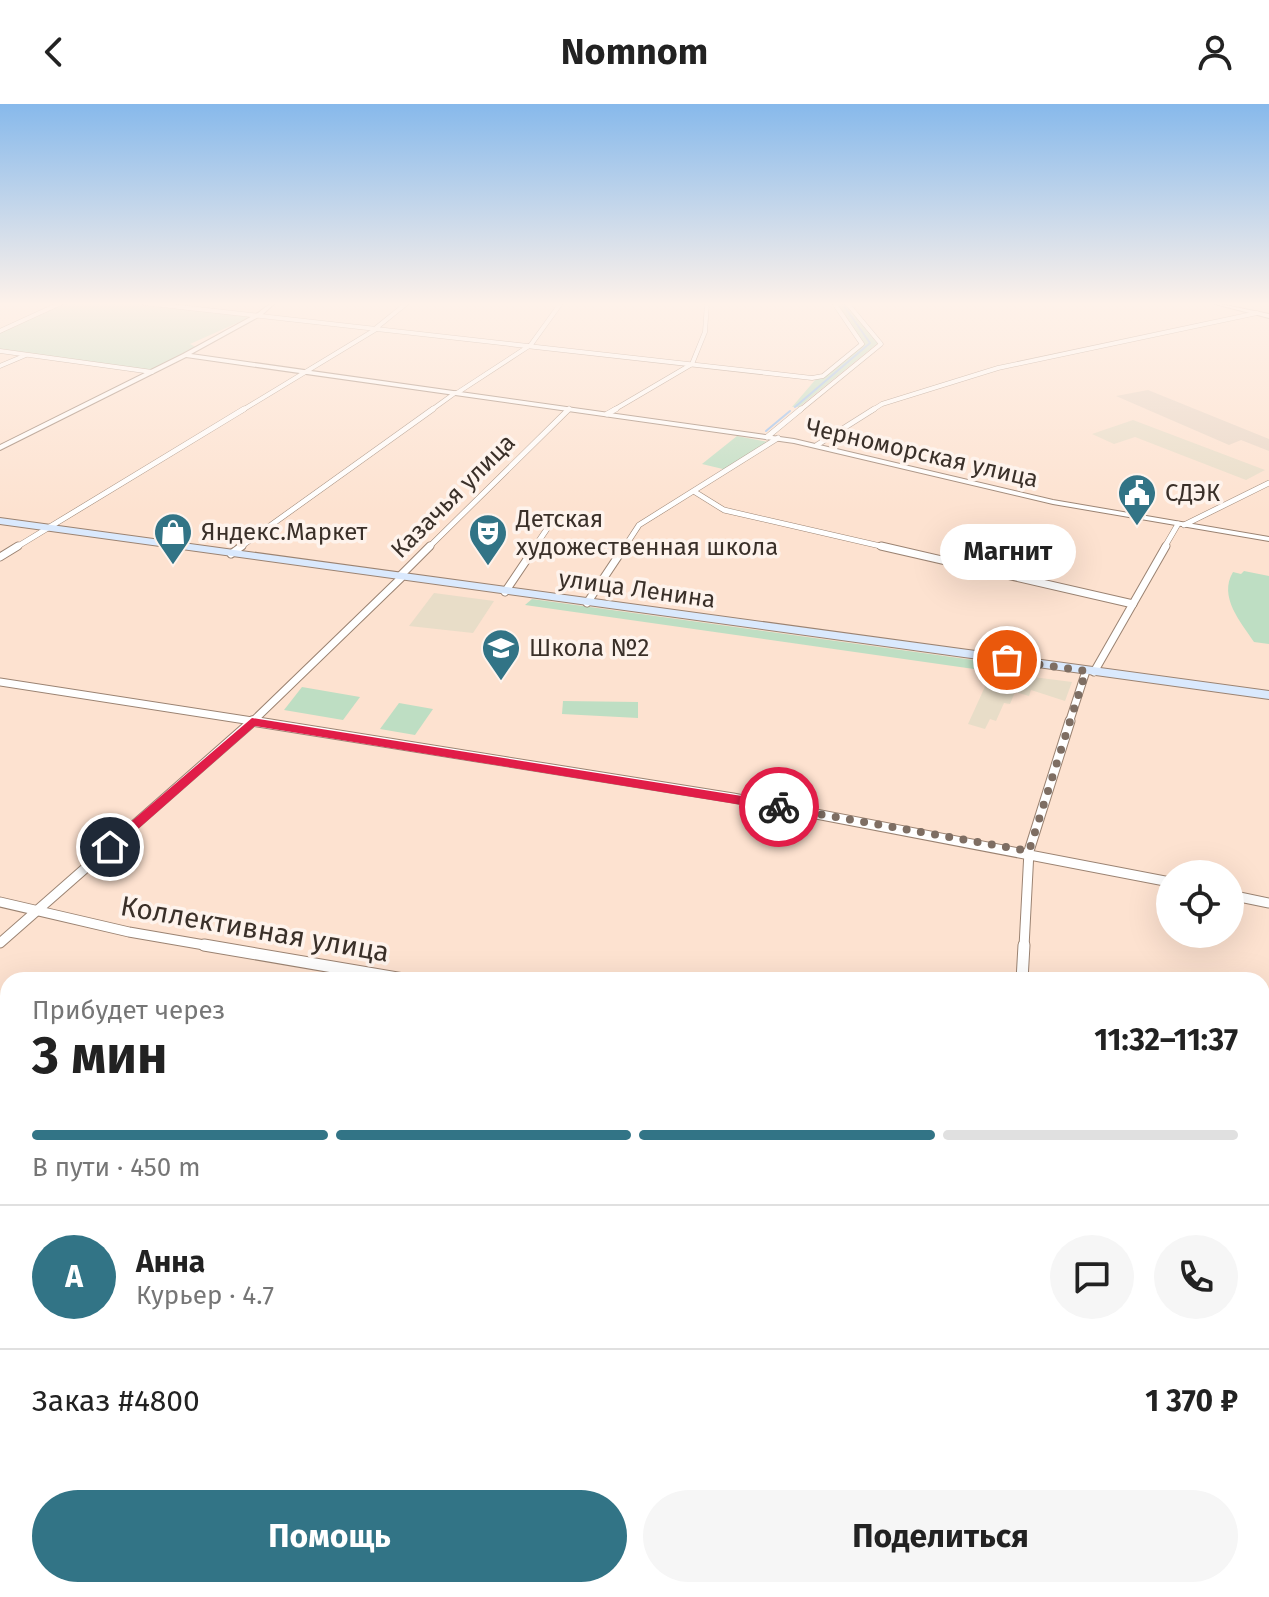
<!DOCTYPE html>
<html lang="ru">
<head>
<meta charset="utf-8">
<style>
  body { margin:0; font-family:"Fira Sans",sans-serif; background:#f6f6f6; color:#222; height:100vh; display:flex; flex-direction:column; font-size:30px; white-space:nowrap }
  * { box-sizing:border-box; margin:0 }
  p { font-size:26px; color:#767676 }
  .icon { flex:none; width:44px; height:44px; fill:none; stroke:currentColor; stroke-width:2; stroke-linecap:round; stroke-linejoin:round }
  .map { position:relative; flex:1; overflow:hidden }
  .details { position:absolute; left:0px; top:868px; width:1270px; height:626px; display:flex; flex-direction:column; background:#fff; border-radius:24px 24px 0 0; box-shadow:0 8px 32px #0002 }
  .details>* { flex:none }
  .fabs { position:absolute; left:1156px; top:756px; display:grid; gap:16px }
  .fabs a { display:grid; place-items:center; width:88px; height:88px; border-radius:50%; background:#fff; box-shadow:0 8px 32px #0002; font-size:40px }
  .pin { position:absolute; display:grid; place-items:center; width:68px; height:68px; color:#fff; margin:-34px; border:4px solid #fff; border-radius:50%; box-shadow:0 2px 8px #0007 }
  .courier { position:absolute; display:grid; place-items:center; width:80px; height:80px; margin:-40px; border:6px solid #e11d48; border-radius:50%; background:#fff; color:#222; box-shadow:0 2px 10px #0007 }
  .bubble { position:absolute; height:56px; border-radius:28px; background:#fff; box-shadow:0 8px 32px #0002; font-size:26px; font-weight:700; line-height:56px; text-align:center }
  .overview em { font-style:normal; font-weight:700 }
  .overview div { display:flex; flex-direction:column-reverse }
  .overview { display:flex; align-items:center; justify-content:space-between; height:136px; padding:0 32px }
  h1 { font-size:52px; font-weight:700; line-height:60px }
  .bar { display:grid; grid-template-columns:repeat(4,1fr); gap:12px 8px; align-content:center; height:96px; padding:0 32px }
  .bar i { height:10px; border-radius:6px; background:#e0e0e0 }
  .bar .on { background:#327486 }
  .bar p { grid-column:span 4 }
  .line { display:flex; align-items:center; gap:20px; padding:0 32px; border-top:2px solid #e0e0e0 }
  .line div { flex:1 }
  .round { display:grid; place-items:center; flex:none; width:84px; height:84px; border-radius:42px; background:#f6f6f6 }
  .action { display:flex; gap:16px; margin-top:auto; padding:16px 32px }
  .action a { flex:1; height:92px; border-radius:48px; background:#327486; color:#fff; font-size:32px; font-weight:700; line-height:92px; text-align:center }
  .action a+a { background:#f6f6f6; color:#222 }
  header { display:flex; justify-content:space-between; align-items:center; height:104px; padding:0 32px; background:#fff; font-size:36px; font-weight:700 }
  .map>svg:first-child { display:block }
</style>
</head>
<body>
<header><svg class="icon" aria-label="back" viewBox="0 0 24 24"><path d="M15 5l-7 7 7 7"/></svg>Nomnom<svg class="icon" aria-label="person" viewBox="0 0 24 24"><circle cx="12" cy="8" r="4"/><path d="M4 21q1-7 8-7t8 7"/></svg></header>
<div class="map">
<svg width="1269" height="1493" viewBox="0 0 1269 1493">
  <rect width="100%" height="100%" fill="#fde2d0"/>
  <g fill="#e8ddc8">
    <path d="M1133,316l132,50 -19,10 -111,-43 -21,7 -22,-10z"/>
    <path d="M434,489l60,8 -21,32 -64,-7z"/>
    <path d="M988,567l84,11 -7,19 -34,-11 -2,6 -14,-4 -5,12 -6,-1 -8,18 -6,-2 -5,10 -17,-5 20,-44z"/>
  </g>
  <path fill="#e9d7c7" d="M1148,286l121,49v12l-28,-11 -12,5 -113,-49z"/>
  <g fill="#bedec3">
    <path d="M64,199h75l116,12 -65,29 6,3 -44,23 -152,-20v-17z"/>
    <path d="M836,199h9l33,40 -79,64h-7l24,-28 47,-35z"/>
    <path d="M737,332l31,6 -41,28 -25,-6z"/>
    <path d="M1244,467l25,5v68l-15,-2c-13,-20 -36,-45 -21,-70l8,2z"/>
    <path d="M532,495l456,63v9l-463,-66z"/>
    <path d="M302,583l58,10 -17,23 -59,-10z"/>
    <path d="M563,597l75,1v16l-76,-4z"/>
    <path d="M399,599l34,6 -18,26 -35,-6z"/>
  </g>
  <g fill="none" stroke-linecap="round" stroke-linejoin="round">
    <g stroke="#97c0ef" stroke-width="2">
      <path d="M795,303l75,-64 -28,-40"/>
      <path d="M766,327l24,-20"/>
    </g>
    <g stroke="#9b8372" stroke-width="5">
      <g id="minor-far5">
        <path d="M144,199l668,75 11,-2 39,-32 -28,-41"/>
        <path d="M376,224l31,-25"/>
        <path d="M0,227l61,-28"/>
        <path d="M530,242l31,-43"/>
        <path d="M0,247l152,21"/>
        <path d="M0,262l26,-11"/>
        <path d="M457,289l72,-47"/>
        <path d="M241,307l137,-83"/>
        <path d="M430,307l25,-18"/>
        <path d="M612,307l80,-47 13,-32 2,-29"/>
        <path d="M799,307l82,-67 -34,-41"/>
        <path d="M871,307l11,-7 116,-36 259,-55"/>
      </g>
    </g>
    <g stroke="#9b8372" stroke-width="6">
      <g id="minor-far4">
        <path d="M607,310l9,-5"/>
        <path d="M767,333l34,-28"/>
        <path d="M817,341l57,-36"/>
        <path d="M695,388l29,18 165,38"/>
        <path d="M1184,421l85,-42"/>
        <path d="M15,444l229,-139"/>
        <path d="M239,444l194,-139"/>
        <path d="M428,444l141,-139"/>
        <path d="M534,444l21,-31"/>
        <path d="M624,444l15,-23 139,-87"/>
        <path d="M1164,444l14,-24"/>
      </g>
    </g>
    <g stroke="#9b8372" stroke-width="9">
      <g id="minor-far3">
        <path d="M881,442l252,58"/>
        <path d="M231,450l11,-8"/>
        <path d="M0,453l18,-11"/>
        <path d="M399,473l31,-31"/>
        <path d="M505,488l31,-46"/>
        <path d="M587,499l38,-57"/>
        <path d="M1094,568l72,-126"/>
        <path d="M0,578l265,41"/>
        <path d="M251,619l150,-145"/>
        <path d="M1069,619l17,-52"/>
      </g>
    </g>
    <g stroke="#9b8372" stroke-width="11">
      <g id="minor-far2">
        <path d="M252,617l481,77 437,84"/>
        <path d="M1230,791l39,8"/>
        <path d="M0,798l129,30 87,15"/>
        <path d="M0,839l253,-222"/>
        <path d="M1024,843l5,-96 41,-130"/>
      </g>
    </g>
    <g stroke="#9b8372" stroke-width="13">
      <g id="minor-far1">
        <path d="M204,841l205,35"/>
        <path d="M1022,876l2,-35"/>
        <path d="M1262,1045l7,2"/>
      </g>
    </g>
    <g stroke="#9b8372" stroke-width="16">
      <g id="minor">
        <path d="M0,1237l8,2"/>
        <path d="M947,1486v7"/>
        <path d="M1182,1486l35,7"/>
      </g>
    </g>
    <g stroke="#9b8372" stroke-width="2">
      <g id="tertiary">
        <path d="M271,199h4l-13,12 -71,39 603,85 259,61 216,37v4l-216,-37 -259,-61 -608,-86 -186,93v-5l183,-91 75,-41z"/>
        <path d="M1215,199l54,11v4l-54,-14z"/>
      </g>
    </g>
    <g stroke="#9b8372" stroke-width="2">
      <path id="secondary" d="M0,414l1269,173v8l-1269,-175z"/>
    </g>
    <use href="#minor-far5" stroke="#fff" stroke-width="4"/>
    <use href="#minor-far4" stroke="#fff" stroke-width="5"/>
    <use href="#minor-far3" stroke="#fff" stroke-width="7"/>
    <use href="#minor-far2" stroke="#fff" stroke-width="9"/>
    <use href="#minor-far1" stroke="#fff" stroke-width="11"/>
    <use href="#minor" stroke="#fff" stroke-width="14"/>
    <use href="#tertiary" fill="#fff" fill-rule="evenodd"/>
    <use href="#secondary" fill="#dae9fd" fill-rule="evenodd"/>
  </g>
  <linearGradient id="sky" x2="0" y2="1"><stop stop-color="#87b9eb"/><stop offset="0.49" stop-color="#fef2ea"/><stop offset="1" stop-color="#fef2ea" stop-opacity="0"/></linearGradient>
  <rect width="1269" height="408" fill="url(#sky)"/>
  <path fill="#e11d48" d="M252,614l527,84 7,5 -7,4 -524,-85 -141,124h-9v-6z"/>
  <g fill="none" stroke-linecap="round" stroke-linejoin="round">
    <path stroke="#7e6e63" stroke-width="8" stroke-dasharray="0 14.4" d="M779,703l250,44 57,-180 -79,-11"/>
  </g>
  <defs>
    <g id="civic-pin" transform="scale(2)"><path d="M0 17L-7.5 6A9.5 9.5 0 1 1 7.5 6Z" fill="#327486" stroke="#fef3ec"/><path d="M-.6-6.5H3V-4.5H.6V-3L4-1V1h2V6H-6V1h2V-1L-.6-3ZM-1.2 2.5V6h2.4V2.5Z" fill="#fff"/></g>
    <g id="shop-pin" transform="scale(2)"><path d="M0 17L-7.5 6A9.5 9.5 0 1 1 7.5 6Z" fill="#327486" stroke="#fef3ec"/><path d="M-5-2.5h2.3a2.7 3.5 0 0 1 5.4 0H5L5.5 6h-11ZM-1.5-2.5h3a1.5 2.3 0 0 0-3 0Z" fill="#fff"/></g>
    <g id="theatre-pin" transform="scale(2)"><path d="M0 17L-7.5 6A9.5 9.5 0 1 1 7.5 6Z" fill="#327486" stroke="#fef3ec"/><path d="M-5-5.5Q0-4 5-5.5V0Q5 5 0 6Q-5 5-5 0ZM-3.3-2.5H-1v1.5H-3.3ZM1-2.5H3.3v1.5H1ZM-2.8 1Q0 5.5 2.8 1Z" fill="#fff"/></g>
    <g id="school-pin" transform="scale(2)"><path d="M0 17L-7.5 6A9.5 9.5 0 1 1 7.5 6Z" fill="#327486" stroke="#fef3ec"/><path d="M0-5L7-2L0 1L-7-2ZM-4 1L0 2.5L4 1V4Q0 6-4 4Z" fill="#fff"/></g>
  </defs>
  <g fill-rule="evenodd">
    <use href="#civic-pin" x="1137" y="389"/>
    <use href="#shop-pin" x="173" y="428"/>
    <use href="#theatre-pin" x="488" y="429"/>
    <use href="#school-pin" x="501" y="544"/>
  </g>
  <g text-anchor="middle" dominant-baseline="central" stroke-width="7" stroke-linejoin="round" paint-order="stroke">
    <g font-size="24" fill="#3a3029" stroke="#fef3ec">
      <text transform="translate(922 349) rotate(13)">Черноморская улица</text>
      <text transform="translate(453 392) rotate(-45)">Казачья улица</text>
      <text transform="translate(637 485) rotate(8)">улица Ленина</text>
    </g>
    <g font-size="24" fill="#3a3029" stroke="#fef3ec" text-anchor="start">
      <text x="1165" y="389">СДЭК</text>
      <text x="516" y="415">Детская<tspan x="516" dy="28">художественная школа</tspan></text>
      <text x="201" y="428">Яндекс.Маркет</text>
      <text x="529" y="544">Школа №2</text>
    </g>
    <g font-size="28" fill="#3a3029" stroke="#fef3ec">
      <text transform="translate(255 825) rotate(10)">Коллективная улица</text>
    </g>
  </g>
</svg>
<div class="fabs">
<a><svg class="icon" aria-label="locate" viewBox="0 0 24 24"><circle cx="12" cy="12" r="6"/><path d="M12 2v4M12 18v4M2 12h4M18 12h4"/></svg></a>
</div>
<div class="pin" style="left:1007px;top:556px;background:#ea580c"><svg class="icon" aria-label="bag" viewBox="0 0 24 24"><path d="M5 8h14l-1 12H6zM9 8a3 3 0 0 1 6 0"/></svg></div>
<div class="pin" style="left:110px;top:743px;background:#1f2937"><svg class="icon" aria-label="home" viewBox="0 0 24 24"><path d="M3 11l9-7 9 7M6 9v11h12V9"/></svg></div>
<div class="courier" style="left:779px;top:703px"><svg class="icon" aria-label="bike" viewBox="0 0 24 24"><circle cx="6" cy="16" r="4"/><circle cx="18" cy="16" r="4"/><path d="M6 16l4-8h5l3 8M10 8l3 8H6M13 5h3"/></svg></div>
<div class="bubble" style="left:940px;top:420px;width:136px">Магнит</div>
<section class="details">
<div class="overview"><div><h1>3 мин</h1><p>Прибудет через</p></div><em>11:32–11:37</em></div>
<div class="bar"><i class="on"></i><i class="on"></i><i class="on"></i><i></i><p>В пути · 450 m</p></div>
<div class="line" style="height:144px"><b class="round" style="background:#327486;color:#fff">А</b><div><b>Анна</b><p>Курьер · 4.7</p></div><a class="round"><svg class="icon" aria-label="chat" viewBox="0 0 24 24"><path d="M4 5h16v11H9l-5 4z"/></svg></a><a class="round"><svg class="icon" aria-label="phone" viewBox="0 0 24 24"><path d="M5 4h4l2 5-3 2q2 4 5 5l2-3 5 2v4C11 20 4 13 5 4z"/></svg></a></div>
<div class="line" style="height:104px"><div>Заказ #4800</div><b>1 370 ₽</b></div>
<div class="action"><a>Помощь</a><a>Поделиться</a></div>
</section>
</div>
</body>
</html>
